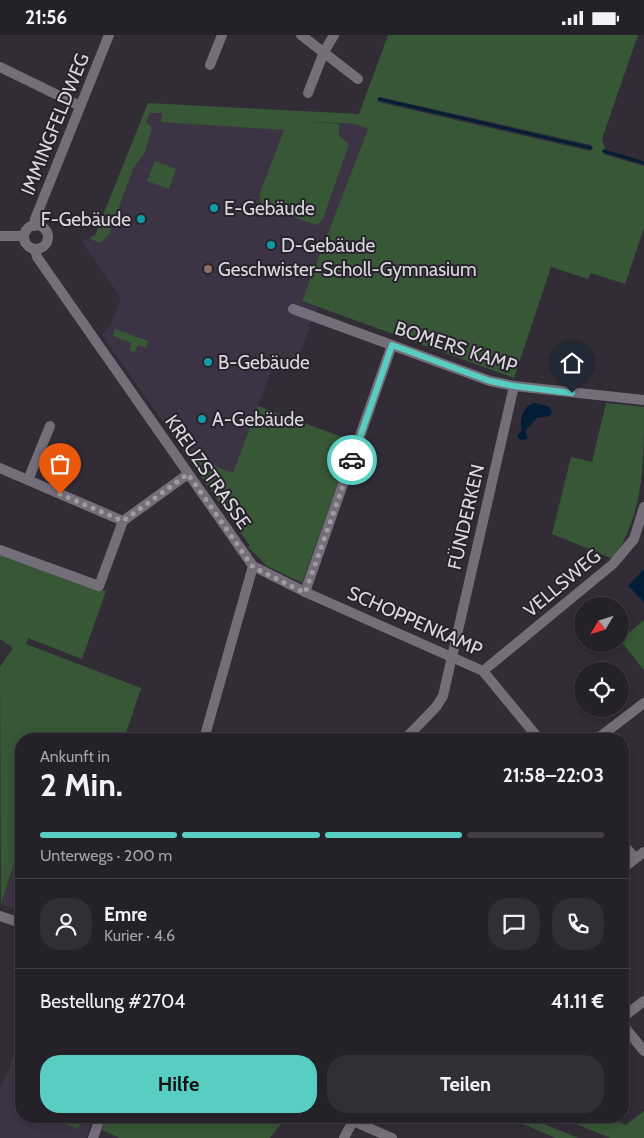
<!DOCTYPE html>
<html lang="de">
<head>
<meta charset="utf-8">
<style>
  body { margin:0; font-family:Cabin,sans-serif; background:#312e34; color:#f1f3f6; height:100vh; display:flex; flex-direction:column; font-size:19px; white-space:nowrap }
  * { box-sizing:border-box; margin:0 }
  p { font-size:16px; color:#a3a3a8 }
  .icon { flex:none; width:28px; height:28px; fill:none; stroke:currentColor; stroke-width:2; stroke-linecap:round; stroke-linejoin:round }
  .map { position:relative; flex:1; overflow:hidden }
  .sheet { position:absolute; left:15px; top:698px; width:614px; height:390px; display:flex; flex-direction:column; background:#252128; border-radius:20px; box-shadow:0 2px 8px #0003,0 0 0 1px #423e45 }
  .sheet>* { flex:none }
  .needle { width:32px; rotate:232deg }
  .buttons { position:absolute; left:574px; top:562px; display:grid; gap:10px }
  .buttons a { display:grid; place-items:center; width:55px; height:55px; border-radius:50%; background:#252128; box-shadow:0 2px 8px #0003,0 0 0 1px #423e45; font-size:25px }
  .pin { position:absolute; display:grid; place-items:center; width:42px; height:42px; color:#fff; margin:-51px -21px; border-radius:50% 50% 50% 0; rotate:-45deg; box-shadow:0 0 5px #0007 }
  .pin .icon { rotate:45deg }
  .courier { position:absolute; display:grid; place-items:center; width:50px; height:50px; margin:-25px; border:4px solid #57cec1; border-radius:50%; background:#fff; color:#222; box-shadow:0 1px 6px #0007 }
  .head em { font-style:normal; font-weight:800 }
  .head div { display:flex; flex-direction:column-reverse }
  .head { display:flex; align-items:center; justify-content:space-between; height:85px; padding:0 25px }
  h1 { font-size:32px; font-weight:800; line-height:38px }
  .bar { display:grid; grid-template-columns:repeat(4,1fr); gap:8px 5px; align-content:center; height:60px; padding:0 25px }
  .bar i { height:6px; border-radius:4px; background:#423e45 }
  .bar .selected { background:#57cec1 }
  .bar p { grid-column:span 4 }
  .line { display:flex; align-items:center; gap:12px; padding:0 25px; border-top:1px solid #423e45 }
  .line div { flex:1 }
  .round { display:grid; place-items:center; flex:none; width:52px; height:52px; border-radius:20px; background:#312e34 }
  .button { display:flex; gap:10px; margin-top:auto; padding:10px 25px }
  .button a { flex:1; height:58px; border-radius:20px; background:#57cec1; color:#111; font-size:20px; font-weight:800; line-height:58px; text-align:center }
  .button a+a { background:#312e34; color:#f1f3f6 }
  .status { display:flex; justify-content:space-between; align-items:center; height:35px; padding:0 25px; background:#252128; direction:ltr }
  .status svg { height:14px; fill:currentColor }
  .map>svg:first-child { display:block }
</style>
</head>
<body>
<div class="status"><b>21:56</b><svg viewBox="0 0 49 12"><path d="M0 12V9h3v3zM5 12V6h3v6zM10 12V3h3v9zM15 12V0h3v12zM26 1h20v11H26zM47 4h2v5h-2z"/></svg></div>
<div class="map">
<svg width="644" height="1103" viewBox="0 0 644 1103">
  <rect width="100%" height="100%" fill="#312c36"/>
  <g fill="#3c3444">
    <path d="M150,78l205,11 13,5 -66,173 15,5 -23,63 -20,-7 -41,110 -38,-14 -2,6 -91,-130 10,-13 9,-24 -39,-56 7,-4 10,5 10,-8 24,-66 12,-17v-29z"/>
    <path d="M21,807v69l-20,-7z"/>
    <path d="M21,1003v78h73l-8,22h-86v-48z"/>
  </g>
  <g fill="#385737" fill-rule="evenodd">
    <path d="M388,0h250l-36,104 3,9 -2,6 41,12v62l-19,56 -34,-11 -3,6 -37,-12 -37,111 -212,-77 66,-172 -13,-5 -56,-3 40,3v12l10,8 -26,75 -6,6 -52,-18 -5,-6v-8l24,-63 -123,-8 1,-9h-12l-4,9 6,6 -7,24 -12,17 -24,66 -10,8 -10,-5 6,-3 53,-132 211,11zM380,62l211,48 1,1 -2,5 -212,-49z"/>
    <path d="M155,126l21,8 -7,20 -22,-8z"/>
    <path d="M115,294l33,12 -2,7 -8,-3 -3,7 -6,-2 2,-7 -18,-7z"/>
    <path d="M606,368l38,4c0,57 0,106 -31,152l-61,-25 19,-77 21,5z"/>
    <path d="M258,371l95,35 -51,142 -35,-17 -20,-20h3l-57,-81 2,-6 38,14z"/>
    <path d="M0,519l106,37 -24,68 -54,-21 -2,6 115,44 -17,51h-103v103l-20,62 -1,-237 13,-19 -13,-9z"/>
    <path d="M644,585v50l-24,-30z"/>
    <path d="M644,1076v27h-34l-53,-22h48l21,9z"/>
    <path d="M47,1081h36l-5,13z"/>
    <path d="M107,1081h180l-17,22h-150l-18,-8z"/>
    <path d="M504,1081h21l53,22h-22z"/>
  </g>
  <g fill="#031d37">
    <path d="M535,368l15,4 2,6 -3,3 -12,2 -12,13 3,8 -8,1 -3,-4 5,-6c-3,-10 1,-25 13,-27z"/>
    <path d="M644,534v33l-16,-16z"/>
  </g>
  <g fill="none" stroke-linecap="round" stroke-linejoin="round">
    <g stroke="#031d37" stroke-width="3">
      <path d="M379,64l212,49"/>
      <path d="M604,116l40,12"/>
    </g>
    <g stroke="#746e7a" stroke-width="10">
      <path d="M301,0l57,44"/>
      <path d="M210,30l12,-30"/>
      <path d="M0,32l80,39"/>
      <path d="M308,58l16,-41 10,-17"/>
      <circle cx="36" cy="202" r="12"/>
      <path d="M34,191l1,-7 74,-184"/>
      <path d="M0,201h24"/>
      <path d="M35,214l2,8 216,309 52,26 178,79 56,68"/>
      <path d="M293,274l197,72 24,5 130,14"/>
      <path d="M0,433l123,53 65,-47"/>
      <path d="M28,445l22,-54"/>
      <path d="M0,515l99,36 24,-65"/>
      <path d="M305,557l87,-247"/>
      <path d="M483,636l130,-107 21,-25 10,-32"/>
      <path d="M204,704l49,-173"/>
      <path d="M405,704l31,-32 7,-11 71,-310"/>
      <path d="M597,704l47,-36"/>
      <path d="M622,808l13,15"/>
      <path d="M622,834l22,-17"/>
      <path d="M0,881l21,7"/>
      <path d="M622,983l22,-17"/>
      <path d="M622,989l22,27"/>
      <path d="M353,1086l39,17"/>
      <path d="M93,1103l8,-22"/>
      <path d="M344,1103l11,-21"/>
    </g>
  </g>
  <g fill="none" stroke-linecap="round" stroke-linejoin="round">
    <path stroke="#9f9ba3" stroke-width="5" stroke-dasharray="0 9" d="M60,459l63,27 65,-47 65,93 52,26 47,-133"/>
    <path stroke="#57cec1" stroke-width="6" d="M352,425l40,-115 98,36 24,5 58,7"/>
  </g>
  <g fill="#0f9aa8" stroke="#27222c" stroke-width="2">
    <circle cx="214" cy="173" r="5"/>
    <circle cx="141" cy="184" r="5"/>
    <circle cx="271" cy="210" r="5"/>
    <circle cx="208" cy="327" r="5"/>
    <circle cx="202" cy="384" r="5"/>
  </g>
  <circle fill="#8d6e63" stroke="#27222c" stroke-width="2" cx="208" cy="234" r="5"/>
  <g text-anchor="middle" dominant-baseline="central" stroke-width="4" stroke-linejoin="round" paint-order="stroke">
    <g font-size="19" fill="#dad7de" stroke="#27222c">
      <text transform="translate(55 89) rotate(-68)">IMMINGFELDWEG</text>
      <text transform="translate(456 312) rotate(18)">BOMERS KAMP</text>
      <text transform="translate(208 437) rotate(55)">KREUZSTRASSE</text>
      <text transform="translate(466 482) rotate(-77)">FÜNDERKEN</text>
      <text transform="translate(562 548) rotate(-40)">VELLSWEG</text>
      <text transform="translate(415 586) rotate(24)">SCHOPPENKAMP</text>
    </g>
    <g font-size="19" fill="#dad7de" stroke="#27222c" text-anchor="start">
      <text x="224" y="173">E-Gebäude</text>
      <text x="131" y="184" text-anchor="end">F-Gebäude</text>
      <text x="281" y="210">D-Gebäude</text>
      <text x="218" y="234">Geschwister-Scholl-Gymnasium</text>
      <text x="218" y="327">B-Gebäude</text>
      <text x="212" y="384">A-Gebäude</text>
    </g>
  </g>
</svg>
<div class="buttons">
<a><svg class="needle" viewBox="-14 -14 28 28"><path d="M0-13l5 13h-10z" fill="#e53935"/><path d="M0 13l5-13h-10z" fill="#a3a3a8"/></svg></a>
<a><svg class="icon" aria-label="locate" viewBox="0 0 24 24"><circle cx="12" cy="12" r="6"/><path d="M12 2v4M12 18v4M2 12h4M18 12h4"/></svg></a>
</div>
<div class="pin" style="left:60px;top:459px;background:#ea580c"><svg class="icon" aria-label="bag" viewBox="0 0 24 24"><path d="M5 8h14l-1 12H6zM9 8a3 3 0 0 1 6 0"/></svg></div>
<div class="pin" style="left:572px;top:358px;background:#1f2937"><svg class="icon" aria-label="home" viewBox="0 0 24 24"><path d="M3 11l9-7 9 7M6 9v11h12V9"/></svg></div>
<div class="courier" style="left:352px;top:425px"><svg class="icon" aria-label="car" viewBox="0 0 24 24"><path d="M5 17H2v-5l4-1 3-4h7l3 4 3 1v5h-3M9 17h6M6 11h13"/><circle cx="7" cy="17" r="2"/><circle cx="17" cy="17" r="2"/></svg></div>
<section class="sheet">
<div class="head"><div><h1>2 Min.</h1><p>Ankunft in</p></div><em>21:58–22:03</em></div>
<div class="bar"><i class="selected"></i><i class="selected"></i><i class="selected"></i><i></i><p>Unterwegs · 200 m</p></div>
<div class="line" style="height:90px"><a class="round"><svg class="icon" aria-label="person" viewBox="0 0 24 24"><circle cx="12" cy="8" r="4"/><path d="M4 21q1-7 8-7t8 7"/></svg></a><div><b>Emre</b><p>Kurier · 4.6</p></div><a class="round"><svg class="icon" aria-label="chat" viewBox="0 0 24 24"><path d="M4 5h16v11H9l-5 4z"/></svg></a><a class="round"><svg class="icon" aria-label="phone" viewBox="0 0 24 24"><path d="M5 4h4l2 5-3 2q2 4 5 5l2-3 5 2v4C11 20 4 13 5 4z"/></svg></a></div>
<div class="line" style="height:65px"><div>Bestellung #2704</div><b>41.11 €</b></div>
<div class="button"><a>Hilfe</a><a>Teilen</a></div>
</section>
</div>
</body>
</html>
